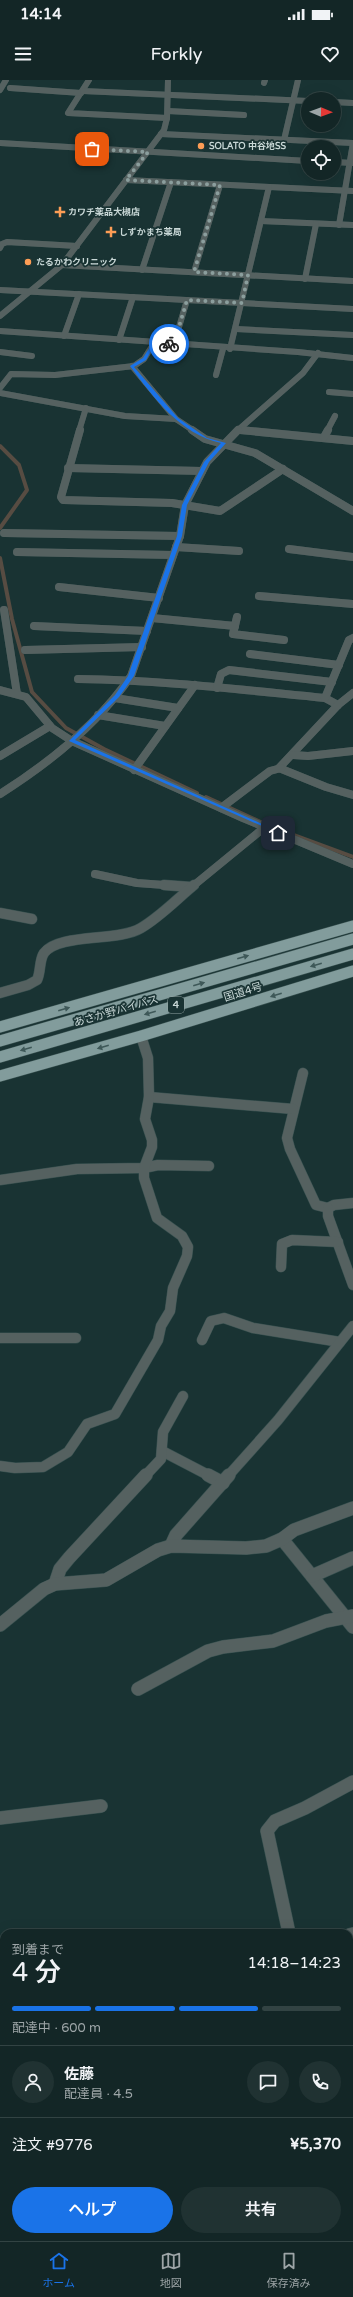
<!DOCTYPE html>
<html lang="ja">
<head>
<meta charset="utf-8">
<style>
  body { margin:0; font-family:"Varela Round","Noto Sans JP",sans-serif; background:#203232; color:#f1f3f6; height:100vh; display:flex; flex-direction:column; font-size:15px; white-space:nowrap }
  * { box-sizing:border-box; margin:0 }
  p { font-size:13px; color:#9da5a7 }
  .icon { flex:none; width:22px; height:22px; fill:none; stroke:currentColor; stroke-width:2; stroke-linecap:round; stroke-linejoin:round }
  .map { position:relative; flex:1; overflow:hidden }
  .panel { position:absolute; left:0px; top:1849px; width:353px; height:312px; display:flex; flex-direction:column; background:#132626; border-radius:12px 12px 0 0; box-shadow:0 4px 16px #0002,0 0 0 1px #324343 }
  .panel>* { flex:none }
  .needle { width:26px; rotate:91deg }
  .fabs { position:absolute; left:301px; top:12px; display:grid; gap:8px }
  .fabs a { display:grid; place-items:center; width:40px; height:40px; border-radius:50%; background:#132626; box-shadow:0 4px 16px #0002,0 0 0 1px #324343; font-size:20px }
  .pin { position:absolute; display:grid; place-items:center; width:34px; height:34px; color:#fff; margin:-17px; border-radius:8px; box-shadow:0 2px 6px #0006 }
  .courier { position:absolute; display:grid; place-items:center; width:40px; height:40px; margin:-20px; border:3px solid #1a73e8; border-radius:50%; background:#fff; color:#222; box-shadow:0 1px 5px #0007 }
  .head em { font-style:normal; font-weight:600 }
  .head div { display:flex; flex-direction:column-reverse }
  .head { display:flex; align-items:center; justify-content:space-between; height:68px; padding:0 12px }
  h1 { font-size:26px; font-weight:600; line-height:30px }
  .bar { display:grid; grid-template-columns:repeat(4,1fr); gap:6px 4px; align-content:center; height:48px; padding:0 12px }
  .bar i { height:5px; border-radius:3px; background:#324343 }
  .bar .selected { background:#1a73e8 }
  .bar p { grid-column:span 4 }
  .line { display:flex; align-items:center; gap:10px; padding:0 12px; border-top:1px solid #324343 }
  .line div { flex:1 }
  .round { display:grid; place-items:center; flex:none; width:42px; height:42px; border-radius:21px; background:#203232 }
  .primary-button { display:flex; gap:8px; margin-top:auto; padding:8px 12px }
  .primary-button a { flex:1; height:46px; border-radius:24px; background:#1a73e8; color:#fff; font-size:16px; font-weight:600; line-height:46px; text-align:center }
  .primary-button a+a { background:#203232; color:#f1f3f6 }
  .status { display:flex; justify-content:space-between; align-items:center; height:28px; padding:0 20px; background:#132626; direction:ltr }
  .status svg { height:11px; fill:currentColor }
  header { display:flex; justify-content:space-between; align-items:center; height:52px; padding:0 12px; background:#132626; font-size:18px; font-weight:600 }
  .tab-bar { display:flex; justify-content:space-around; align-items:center; height:56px; border-top:1px solid #324343; background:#132626; font-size:11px; color:#9da5a7 }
  .tab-bar a { display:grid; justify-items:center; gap:2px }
  .tab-bar .selected { color:#1a73e8 }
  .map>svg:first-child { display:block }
</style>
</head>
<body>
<div class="status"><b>14:14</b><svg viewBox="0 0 49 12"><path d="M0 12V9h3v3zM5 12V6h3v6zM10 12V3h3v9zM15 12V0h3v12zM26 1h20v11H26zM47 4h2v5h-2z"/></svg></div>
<header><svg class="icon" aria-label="menu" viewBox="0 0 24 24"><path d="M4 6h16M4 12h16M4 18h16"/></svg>Forkly<svg class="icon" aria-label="heart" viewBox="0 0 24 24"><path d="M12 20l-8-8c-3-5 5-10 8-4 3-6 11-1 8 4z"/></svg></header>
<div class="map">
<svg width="353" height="2161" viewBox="0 0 353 2161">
  <rect width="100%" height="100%" fill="#193333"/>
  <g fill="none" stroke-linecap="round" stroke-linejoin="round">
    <g stroke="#574c42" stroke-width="4">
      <path d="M0,366l19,19 8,25 -27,38"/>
      <path d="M0,478l12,61 20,73 34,36 38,21 93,44"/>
      <path d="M206,717l61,28 86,32"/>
    </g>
    <g stroke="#385150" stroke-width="6">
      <g id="minor-far3">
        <path d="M89,0l-21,33 99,5"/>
        <path d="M264,3l1,-3"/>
        <path d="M10,8l71,5"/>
        <path d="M83,11l225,10"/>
        <path d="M334,22l19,1"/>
        <path d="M168,31l76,4"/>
        <path d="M161,54l192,9"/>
        <path d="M284,60l14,-60"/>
        <path d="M126,100l227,11"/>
        <path d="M261,141l92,4"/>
        <path d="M339,145l14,-82"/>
        <path d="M0,168l2,-4 5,-2 70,4"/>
        <path d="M62,185l291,16"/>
        <path d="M142,190l29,-88"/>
        <path d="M194,192l26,-87"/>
        <path d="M305,199l11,-55"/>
        <path d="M0,236l62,-51 102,-135 3,-12 1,-38"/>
        <path d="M236,249l117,6"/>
        <path d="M0,251l298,21 55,6"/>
        <path d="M64,256l15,-42"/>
        <path d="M119,260l14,-43"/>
        <path d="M174,264l13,-44"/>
        <path d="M230,269l39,-162"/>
        <path d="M0,272l32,4"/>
        <path d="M132,286l44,53"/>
        <path d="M216,295l7,-26"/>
        <path d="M0,308l11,-14 44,1 79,-9 10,-7 10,-16"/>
        <path d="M329,312l24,2"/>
        <path d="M0,313l125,23 51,3 18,12"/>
        <path d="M238,350l12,1"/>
        <path d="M79,351l7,-23"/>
        <path d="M237,351l66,-58 15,-20"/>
        <path d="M327,351l8,-15"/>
      </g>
    </g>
    <g stroke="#385150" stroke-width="8">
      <g id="minor-far2">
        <path d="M80,350l-19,67 2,3 109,3 48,8 63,-42"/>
        <path d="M192,350l13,9 50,14 98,58"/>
        <path d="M240,350l113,11"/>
        <path d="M324,357l4,-7"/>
        <path d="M68,388l134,3"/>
        <path d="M4,453l176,3"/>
        <path d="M176,467l63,4"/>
        <path d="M289,469l64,8"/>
        <path d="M17,472l156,3"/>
        <path d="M59,507l100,11"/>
        <path d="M259,516l94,8"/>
        <path d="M4,530l13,84"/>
        <path d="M237,537l-4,17 51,6"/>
        <path d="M152,538l83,8"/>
        <path d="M34,546l113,5"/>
        <path d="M25,570l117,-3"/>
        <path d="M250,574l89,11"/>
        <path d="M78,599c83,1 165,11 247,19l13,7"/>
        <path d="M217,608l4,-14 8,-4 103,12"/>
        <path d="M0,610l26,7 26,31 20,13 171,77 110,46"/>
        <path d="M353,613l-15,12 -59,63 47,19 27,8"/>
        <path d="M115,618l63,10"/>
        <path d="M325,618l24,-58 4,-2"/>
        <path d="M98,635l67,11"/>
        <path d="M293,675l15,1 45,-5"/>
        <path d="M0,676l50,-30"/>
        <path d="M134,690l61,-85"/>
        <path d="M0,714c49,-31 98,-70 131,-118l49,-140 5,-31 22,-43 31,-32"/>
        <path d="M221,728l49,-37 11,-3"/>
        <path d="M95,794l42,9 41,3"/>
        <path d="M193,806l72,-59"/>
      </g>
    </g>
    <g stroke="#385150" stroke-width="11">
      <g id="minor-far1">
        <path d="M164,805l27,2"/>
        <path d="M0,833l32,6"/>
        <path d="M0,913l28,-8 9,-5c4,-8 2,-20 7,-27 15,-20 74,-11 97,-25 19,-11 36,-29 53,-43"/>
        <path d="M303,993l-16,65 3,11 26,56 12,3 6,-3 19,-2"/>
        <path d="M149,1017l144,12"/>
        <path d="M0,1100l77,-11 67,-1 14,-3 51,1"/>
        <path d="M328,1128v8l25,69"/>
        <path d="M281,1187l1,-23 10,-4 46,2"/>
        <path d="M0,1258h76"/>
        <path d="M202,1260l9,-19 13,-3 29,10 87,14"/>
        <path d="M162,1371l48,25"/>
        <path d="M0,1386l15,2 28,-1 25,-15 19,-28 28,-10 43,-74 3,-14 9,-15 3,-23 14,-32 1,-9 -6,-11 -25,-18 -13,-40v-10l8,-21v-7l-7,-21 4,-22 -1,-39 -7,-22"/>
        <path d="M145,1396l16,-17 2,-27 20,-36"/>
        <path d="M228,1396l50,-56 75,-94"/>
      </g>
    </g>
    <g stroke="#385150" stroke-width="14">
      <g id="minor">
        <path d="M208,1395l15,8"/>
        <path d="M282,1459l71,88"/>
        <path d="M171,1466l5,-11 53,-60"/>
        <path d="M312,1496l41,-18"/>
        <path d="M55,1504l5,-15 9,-11 77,-83"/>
        <path d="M0,1545l44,-36 11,-5 51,-4 52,-30 13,-4 75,2 20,-2 16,-7 12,-9 59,-22"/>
        <path d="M138,1609l70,-38 15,-4 50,-6 53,-20 27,-5"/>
        <path d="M0,1738l101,-12"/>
        <path d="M289,1853l-22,-102 8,-10 30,-13 48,-26"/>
        <path d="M349,1855l4,-1"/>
        <path d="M349,1988h4"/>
        <path d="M0,2053l4,-5"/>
      </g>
    </g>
    <g stroke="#385150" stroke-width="6">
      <g id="tertiary">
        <path d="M0,10l6,-10"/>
        <path d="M0,63l308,18"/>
        <path d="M334,82l19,1"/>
        <path d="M0,210l353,19"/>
      </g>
    </g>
    <g stroke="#385150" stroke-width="12">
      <g id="trunk">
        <path d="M0,947l353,-101"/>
        <path d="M0,961l353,-102"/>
        <path d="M0,977l353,-103"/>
        <path d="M0,996l141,-40 212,-65"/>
      </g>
    </g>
    <use href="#minor-far3" stroke="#556160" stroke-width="6"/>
    <use href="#minor-far2" stroke="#556160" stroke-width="8"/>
    <use href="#minor-far1" stroke="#556160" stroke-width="10"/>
    <use href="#minor" stroke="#556160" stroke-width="13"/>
    <use href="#tertiary" stroke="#556160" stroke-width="6"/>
    <use href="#trunk" stroke="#829c9c" stroke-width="11"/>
  </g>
  <defs><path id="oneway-solid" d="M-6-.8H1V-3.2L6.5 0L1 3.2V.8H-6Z"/></defs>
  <g fill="#3e5858">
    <use href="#oneway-solid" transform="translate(243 877) rotate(-16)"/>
    <use href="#oneway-solid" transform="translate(316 885) rotate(164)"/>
    <use href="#oneway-solid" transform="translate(199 904) rotate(-16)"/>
    <use href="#oneway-solid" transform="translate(276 915) rotate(163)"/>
    <use href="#oneway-solid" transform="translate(64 929) rotate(-16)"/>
    <use href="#oneway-solid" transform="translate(150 933) rotate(164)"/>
    <use href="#oneway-solid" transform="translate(103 967) rotate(164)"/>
    <use href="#oneway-solid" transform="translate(26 969) rotate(164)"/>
  </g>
  <path fill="#1a73e8" d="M153,262l18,2h-16l-9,16 -12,7 44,51 29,20 19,5 -17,19 -22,43 -5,31 -48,140 -15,21 -44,43 205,92v2l-211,-93 46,-46 13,-19 49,-140 5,-31 22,-43 17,-19c-41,-9 -67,-45 -91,-77l13,-8z"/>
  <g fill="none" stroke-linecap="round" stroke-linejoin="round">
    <path stroke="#8b9e9d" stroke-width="4" stroke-dasharray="0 7.2" d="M92,69l56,3 -22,28 94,5 -26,87 54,3 -6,28 -55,-3 -13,44h-5"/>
  </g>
  <g fill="#fd9d55" stroke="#193333" stroke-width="1.5">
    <circle cx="201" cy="66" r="4"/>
    <path d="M58 126h4v4h4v4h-4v4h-4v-4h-4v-4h4z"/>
    <path d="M109 146h4v4h4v4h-4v4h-4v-4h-4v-4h4z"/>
    <circle cx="28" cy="182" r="4"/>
  </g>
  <g text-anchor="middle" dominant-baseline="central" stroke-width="3.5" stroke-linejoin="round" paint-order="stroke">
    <g font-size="9" font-weight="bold" fill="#c8d7d6" stroke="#193333" text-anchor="start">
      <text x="209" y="66">SOLATO 中谷地SS</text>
      <text x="68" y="132">カワチ薬品大槻店</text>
      <text x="119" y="152">しずかまち薬局</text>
      <text x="36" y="182">たるかわクリニック</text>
    </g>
    <rect fill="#193333" stroke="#94a6a5" stroke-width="1" x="168" y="917" width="16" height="16" rx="3"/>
    <g font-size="10" font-weight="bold" fill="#c8d7d6">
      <text x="176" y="925">4</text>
    </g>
    <g font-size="11" fill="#c8d7d6" stroke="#193333">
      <text transform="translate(243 912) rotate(-17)">国道4号</text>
      <text transform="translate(116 931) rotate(-16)">あさか野バイパス</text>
    </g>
  </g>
</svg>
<div class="fabs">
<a><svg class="needle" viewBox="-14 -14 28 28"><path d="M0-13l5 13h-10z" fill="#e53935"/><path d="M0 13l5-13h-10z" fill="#9da5a7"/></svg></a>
<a><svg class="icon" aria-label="locate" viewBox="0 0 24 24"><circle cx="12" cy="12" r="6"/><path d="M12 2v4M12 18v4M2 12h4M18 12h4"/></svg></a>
</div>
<div class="pin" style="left:92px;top:69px;background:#ea580c"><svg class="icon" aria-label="bag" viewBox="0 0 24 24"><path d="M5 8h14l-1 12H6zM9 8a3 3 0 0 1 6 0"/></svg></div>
<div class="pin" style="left:278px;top:753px;background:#1f2937"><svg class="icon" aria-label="home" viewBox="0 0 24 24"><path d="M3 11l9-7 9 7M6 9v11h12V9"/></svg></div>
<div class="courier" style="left:169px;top:264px"><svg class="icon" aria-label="bike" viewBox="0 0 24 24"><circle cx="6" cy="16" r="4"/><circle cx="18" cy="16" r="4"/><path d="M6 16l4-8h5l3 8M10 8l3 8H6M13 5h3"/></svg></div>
<section class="panel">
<div class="head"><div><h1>4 分</h1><p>到着まで</p></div><em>14:18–14:23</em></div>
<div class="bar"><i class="selected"></i><i class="selected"></i><i class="selected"></i><i></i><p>配達中 · 600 m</p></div>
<div class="line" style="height:72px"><a class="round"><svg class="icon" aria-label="person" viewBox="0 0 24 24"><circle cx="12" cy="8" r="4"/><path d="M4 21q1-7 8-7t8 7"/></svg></a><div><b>佐藤</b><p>配達員 · 4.5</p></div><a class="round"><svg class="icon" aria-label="chat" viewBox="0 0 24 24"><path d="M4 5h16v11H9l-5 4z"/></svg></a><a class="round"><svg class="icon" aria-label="phone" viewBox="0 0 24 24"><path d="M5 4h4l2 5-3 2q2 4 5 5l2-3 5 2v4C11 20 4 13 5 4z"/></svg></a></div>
<div class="line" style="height:52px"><div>注文 #9776</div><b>¥5,370</b></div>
<div class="primary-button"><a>ヘルプ</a><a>共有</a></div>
</section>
</div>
<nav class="tab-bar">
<a class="selected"><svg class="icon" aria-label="home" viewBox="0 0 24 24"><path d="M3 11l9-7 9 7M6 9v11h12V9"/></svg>ホーム</a>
<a><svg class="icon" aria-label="map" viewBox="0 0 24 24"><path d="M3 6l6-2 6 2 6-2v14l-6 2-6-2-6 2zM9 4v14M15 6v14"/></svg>地図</a>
<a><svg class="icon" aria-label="saved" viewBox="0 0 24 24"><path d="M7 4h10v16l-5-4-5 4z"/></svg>保存済み</a>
</nav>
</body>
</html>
